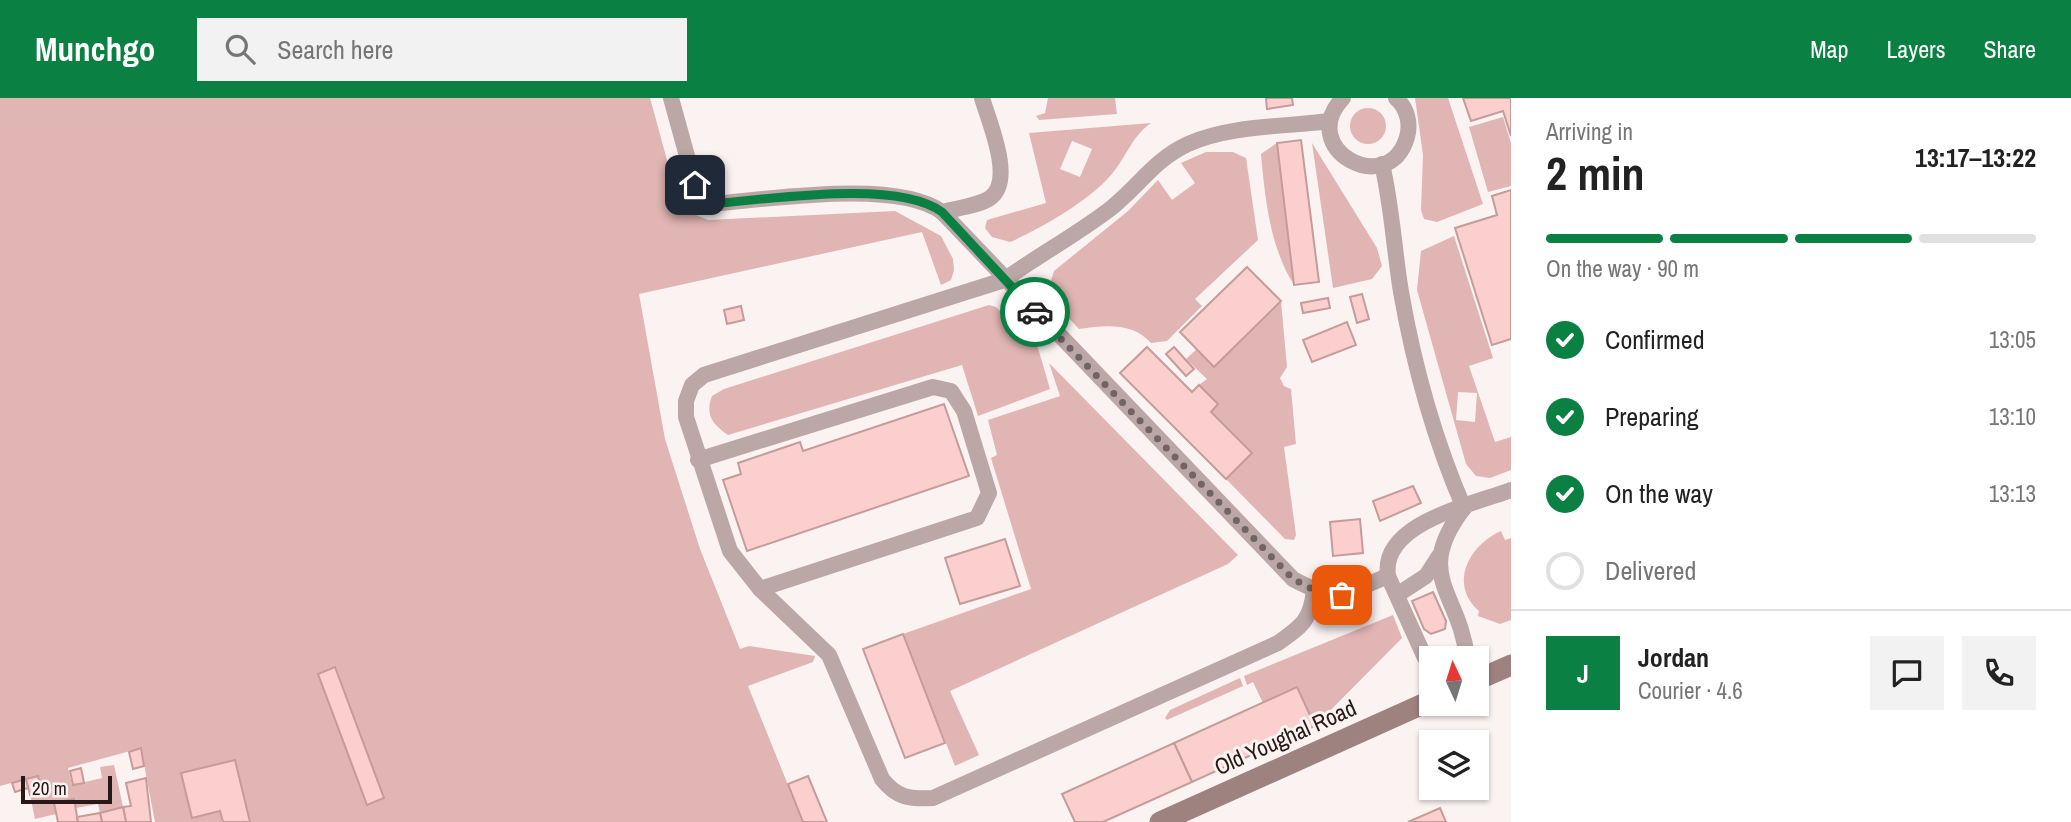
<!DOCTYPE html>
<html lang="en">
<head>
<meta charset="utf-8">
<style>
  body { margin:0; font-family:"Archivo Narrow",sans-serif; background:#f2f2f2; color:#222; height:100vh; display:flex; flex-direction:column; font-size:26px; white-space:nowrap }
  * { box-sizing:border-box; margin:0 }
  p { font-size:23px; color:#767676 }
  .icon { flex:none; width:38px; height:38px; fill:none; stroke:currentColor; stroke-width:2; stroke-linecap:round; stroke-linejoin:round }
  .map { position:relative; flex:1; overflow:hidden }
  .side { display:flex; flex-direction:column; background:#fff; width:560px }
  .side>* { flex:none }
  .needle { width:46px; rotate:356deg }
  .fabs { position:absolute; left:1419px; top:548px; display:grid; gap:14px }
  .fabs a { display:grid; place-items:center; width:70px; height:70px; border-radius:0px; background:#fff; box-shadow:0 2px 5px #0004; font-size:35px }
  .scale { position:absolute; left:21px; bottom:18px; width:91px; box-sizing:border-box; padding-left:7px; border:4px solid #281818; border-top:0; font-size:19px; line-height:24px; white-space:nowrap; color:#281818; -webkit-text-stroke:5px #fbf2f2; paint-order:stroke }
  .pin { position:absolute; display:grid; place-items:center; width:60px; height:60px; color:#fff; margin:-30px; border-radius:14px; box-shadow:0 4px 10px #0006 }
  .courier { position:absolute; display:grid; place-items:center; width:70px; height:70px; margin:-35px; border:5px solid #0b8043; border-radius:50%; background:#fff; color:#222; box-shadow:0 2px 9px #0007 }
  .overview em { font-style:normal; font-weight:700 }
  .overview div { display:flex; flex-direction:column-reverse }
  .overview { display:flex; align-items:center; justify-content:space-between; height:119px; padding:0 35px }
  h1 { font-size:46px; font-weight:700; line-height:52px }
  .bar { display:grid; grid-template-columns:repeat(4,1fr); gap:10px 7px; align-content:center; height:84px; padding:0 35px }
  .bar i { height:9px; border-radius:5px; background:#e0e0e0 }
  .bar .active { background:#0b8043 }
  .bar p { grid-column:span 4 }
  .line { display:flex; align-items:center; gap:18px; padding:0 35px; border-top:2px solid #e0e0e0 }
  .line div { flex:1 }
  .round { display:grid; place-items:center; flex:none; width:74px; height:74px; border-radius:0px; background:#f2f2f2 }
  ol { padding:0 35px; list-style:none }
  li { display:flex; align-items:center; gap:21px; height:77px }
  li p { margin-inline-start:auto }
  li .icon { padding:7px; border-radius:50%; background:#0b8043; color:#fff; stroke-width:4 }
  li:last-child { color:#767676 }
  li i { width:38px; height:38px; border:4px solid #e0e0e0; border-radius:50% }
  header { display:flex; align-items:center; gap:42px; box-sizing:border-box; height:98px; padding:0 35px; background:#0b8043; color:#fff }
  header strong { font-size:33px }
  nav { display:flex; gap:38px; margin-inline-start:auto; font-size:24px }
  .search { width:490px; height:63px; background:#f2f2f2; display:flex; align-items:center; gap:18px; box-sizing:border-box; padding:0 24px; border-radius:0px; color:#767676; font-size:26px }
  main { display:flex; flex:1; min-height:0 }
  .map>svg:first-child { display:block }
</style>
</head>
<body>
<header>
<strong>Munchgo</strong>
<div class="search"><svg class="icon" aria-label="search" viewBox="0 0 24 24"><circle cx="10" cy="10" r="6"/><path d="M15 15l6 6"/></svg>Search here</div>
<nav><a>Map</a><a>Layers</a><a>Share</a></nav>
</header>
<main>
<div class="map">
<svg width="1511" height="724" viewBox="0 0 1511 724">
  <rect width="100%" height="100%" fill="#fbf2f2"/>
  <g fill="#e1b5b3" fill-rule="evenodd">
    <path d="M0,0h650l28,102 13,13 17,7 187,-9 46,25 12,23 1,11 -3,10 -10,5 -19,-53 -283,62 26,145 35,110 40,100 9,-3 66,10 -2,6 -65,24 55,136h-648l-14,-74 -73,20 4,17 30,-7 -2,-11 14,-2 9,42 -23,6 -2,-9 -22,4 -3,-9 -19,4 2,11 -21,5 -5,-24 12,-3 -4,-16 -38,10z"/>
    <path d="M1048,0h67l2,16 -78,6 -3,-4 9,-3z"/>
    <path d="M1415,0h33l35,106 -46,18 -13,-3 -3,-9 2,-55z"/>
    <circle cx="1368" cy="28" r="18"/>
    <path d="M1503,19l8,26v43l-23,6 -19,-65z"/>
    <path d="M1151,25c-20,14 -25,35 -40,52 -22,26 -71,54 -101,67l-18,-5 -7,-9 2,-8 59,-17 -17,-70zM1072,43l20,8 -12,28 -20,-8z"/>
    <path d="M1277,45l17,142c-24,-38 -29,-86 -33,-131z"/>
    <path d="M1312,45l65,105 5,18 -10,13 -39,9z"/>
    <path d="M1206,54h27l13,6 12,82 -63,59 7,7 -35,35 -16,2c-18,-21 -46,-18 -72,-14l-27,-29 -3,-13 5,-16 74,-60 30,-31 14,20 23,-17 -14,-20z"/>
    <path d="M1454,138l39,122 -24,8 26,76 16,-5v33l-21,8 -14,-2 -10,-12 -49,-174 4,-39zM1458,294l19,1 -2,29 -19,-2z"/>
    <path d="M1281,203l6,66 -7,11 4,8 7,3 5,55 -12,3 12,88 -2,5 -9,-1 -59,-60 25,-26 -40,-41 7,-8 -19,-19 8,-6 -21,-20 11,-10 17,18z"/>
    <path d="M989,207l7,2 42,41 12,41 -72,27 -16,-51 -234,70c-16,-11 -23,-20 -16,-39l12,-7z"/>
    <path d="M1049,265l189,192 -10,9 -278,127 29,64 -24,11 -52,-132 128,-45 -40,-131 6,-3 -9,-35 72,-24z"/>
    <path d="M1501,433l4,9 6,-2v82l-11,4 -22,-8 1,-5c-30,-27 -11,-65 22,-80z"/>
    <path d="M1393,517l9,23 -87,88 -18,-39 -34,16 -10,-21 -6,3 -3,-9z"/>
    <path d="M1240,580l3,8 -76,34 -2,-2 5,-8z"/>
  </g>
  <g fill="#facfcd" stroke="#c59c9a" stroke-width="2">
    <path d="M1266,0h26l1,7 -26,4z"/>
    <path d="M1463,0h48v38l-8,-25 -32,10z"/>
    <path d="M1301,42l18,142 -25,3 -17,-142z"/>
    <path d="M1511,92v149l-19,6 -37,-117 42,-13 -5,-19z"/>
    <path d="M1247,169l34,34 -67,66 -34,-35z"/>
    <path d="M1362,196l7,25 -12,4 -7,-26z"/>
    <path d="M1328,200l2,10 -27,5 -2,-10z"/>
    <path d="M741,208l3,14 -17,4 -3,-14z"/>
    <path d="M1347,224l9,23 -44,17 -9,-22z"/>
    <path d="M1147,249l45,45 7,-7 19,19 -7,8 41,41 -26,26 -106,-106z"/>
    <path d="M1174,249l20,22 -8,7 -20,-22z"/>
    <path d="M944,306l25,72 -222,75 -24,-71 18,-6 -3,-11 62,-21 3,9z"/>
    <path d="M1413,388l8,17 -41,18 -7,-20z"/>
    <path d="M1360,421l3,34 -30,3 -3,-34z"/>
    <path d="M1005,441l15,47 -60,18 -15,-46z"/>
    <path d="M1433,494l13,29 -1,8 -14,5 -7,-5 -12,-28z"/>
    <path d="M903,536l42,109 -40,15 -42,-109z"/>
    <path d="M335,569l49,131 -17,7 -49,-131z"/>
    <path d="M1297,589l18,39 -123,56 -18,-39z"/>
    <path d="M1174,645l18,39 -89,40h-28l-13,-28z"/>
    <path d="M141,650l3,18 -11,3 -4,-17z"/>
    <path d="M235,662l15,62h-27l-3,-11 -28,7 -11,-45z"/>
    <path d="M81,670l3,15 -11,2 -3,-14z"/>
    <path d="M38,678l4,16 -12,3 -4,-16z"/>
    <path d="M808,678l19,46h-24l-15,-38z"/>
    <path d="M146,680l5,44h-25l-3,-15 8,-1 -5,-23z"/>
    <path d="M26,681l2,9 -13,4 -3,-9z"/>
    <path d="M74,701l4,23h-20l-4,-19z"/>
    <path d="M123,709l3,15h-24l-2,-9z"/>
    <path d="M1440,710l6,14h-38z"/>
    <path d="M100,715l2,9h-24l-1,-5z"/>
  </g>
  <g fill="none" stroke-linecap="round" stroke-linejoin="round">
    <g stroke="#baa7a6" stroke-width="16">
      <path d="M671,0l24,87 14,15 13,3c55,-5 177,-23 220,9 15,-4 36,-6 48,-14 25,-17 -1,-76 -8,-100"/>
      <path d="M1343,0c-48,51 46,102 64,39 4,-14 0,-29 -11,-39"/>
      <path d="M1382,66c10,43 12,85 19,128 13,74 33,147 63,216"/>
      <path d="M942,114l351,367c43,24 53,14 95,-3"/>
      <path d="M698,362l235,-73 18,4 13,20 25,82 -12,25 -217,71"/>
      <path d="M1464,410c-52,68 -4,84 3,150"/>
      <path d="M1314,492c-3,30 -12,36 -36,53l-345,155c-24,1 -36,0 -51,-19l-53,-124 -69,-66 -30,-38 -44,-134v-16l6,-16 12,-10 300,-95c35,-25 72,-45 106,-71 28,-22 45,-50 78,-65 42,-19 97,-17 142,-23"/>
      <path d="M1397,497l29,-19 13,-20"/>
      <path d="M1432,565l-7,-5 -37,-82c-8,-53 84,-71 123,-86"/>
    </g>
    <g stroke="#9d8280" stroke-width="21">
      <path d="M1477,582l34,-15"/>
      <path d="M1160,724l272,-122"/>
    </g>
  </g>
  <g fill="none" stroke-linecap="round" stroke-linejoin="round">
    <path stroke="#726464" stroke-width="7" stroke-dasharray="0 12.6" d="M1035,214l258,267 21,11 28,5"/>
    <path stroke="#0b8043" stroke-width="9" d="M695,87l14,15 13,3c55,-5 177,-23 220,9l93,100"/>
  </g>
  <g text-anchor="middle" dominant-baseline="central" stroke-width="6" stroke-linejoin="round" paint-order="stroke">
    <g font-size="23" fill="#281818" stroke="#fbf2f2">
      <text transform="translate(1285 639) rotate(-24)">Old Youghal Road</text>
    </g>
  </g>
</svg>
<div class="fabs">
<a><svg class="needle" viewBox="-14 -14 28 28"><path d="M0-13l5 13h-10z" fill="#e53935"/><path d="M0 13l5-13h-10z" fill="#767676"/></svg></a>
<a><svg class="icon" aria-label="layers" viewBox="0 0 24 24"><path d="M12 4l9 5-9 5-9-5zM3 14l9 5 9-5"/></svg></a>
</div>
<div class="scale">20 m</div>
<div class="pin" style="left:1342px;top:497px;background:#ea580c"><svg class="icon" aria-label="bag" viewBox="0 0 24 24"><path d="M5 8h14l-1 12H6zM9 8a3 3 0 0 1 6 0"/></svg></div>
<div class="pin" style="left:695px;top:87px;background:#1f2937"><svg class="icon" aria-label="home" viewBox="0 0 24 24"><path d="M3 11l9-7 9 7M6 9v11h12V9"/></svg></div>
<div class="courier" style="left:1035px;top:214px"><svg class="icon" aria-label="car" viewBox="0 0 24 24"><path d="M5 17H2v-5l4-1 3-4h7l3 4 3 1v5h-3M9 17h6M6 11h13"/><circle cx="7" cy="17" r="2"/><circle cx="17" cy="17" r="2"/></svg></div>
</div>
<section class="side">
<div class="overview"><div><h1>2 min</h1><p>Arriving in</p></div><em>13:17–13:22</em></div>
<div class="bar"><i class="active"></i><i class="active"></i><i class="active"></i><i></i><p>On the way · 90 m</p></div>
<ol>
<li><svg class="icon" aria-label="check" viewBox="0 0 24 24"><path d="M5 12l5 5 9-10"/></svg>Confirmed<p>13:05</p></li>
<li><svg class="icon" aria-label="check" viewBox="0 0 24 24"><path d="M5 12l5 5 9-10"/></svg>Preparing<p>13:10</p></li>
<li><svg class="icon" aria-label="check" viewBox="0 0 24 24"><path d="M5 12l5 5 9-10"/></svg>On the way<p>13:13</p></li>
<li><i></i>Delivered</li>
</ol>
<div class="line" style="height:126px"><b class="round" style="background:#0b8043;color:#fff">J</b><div><b>Jordan</b><p>Courier · 4.6</p></div><a class="round"><svg class="icon" aria-label="chat" viewBox="0 0 24 24"><path d="M4 5h16v11H9l-5 4z"/></svg></a><a class="round"><svg class="icon" aria-label="phone" viewBox="0 0 24 24"><path d="M5 4h4l2 5-3 2q2 4 5 5l2-3 5 2v4C11 20 4 13 5 4z"/></svg></a></div>
</section>
</main>
</body>
</html>
